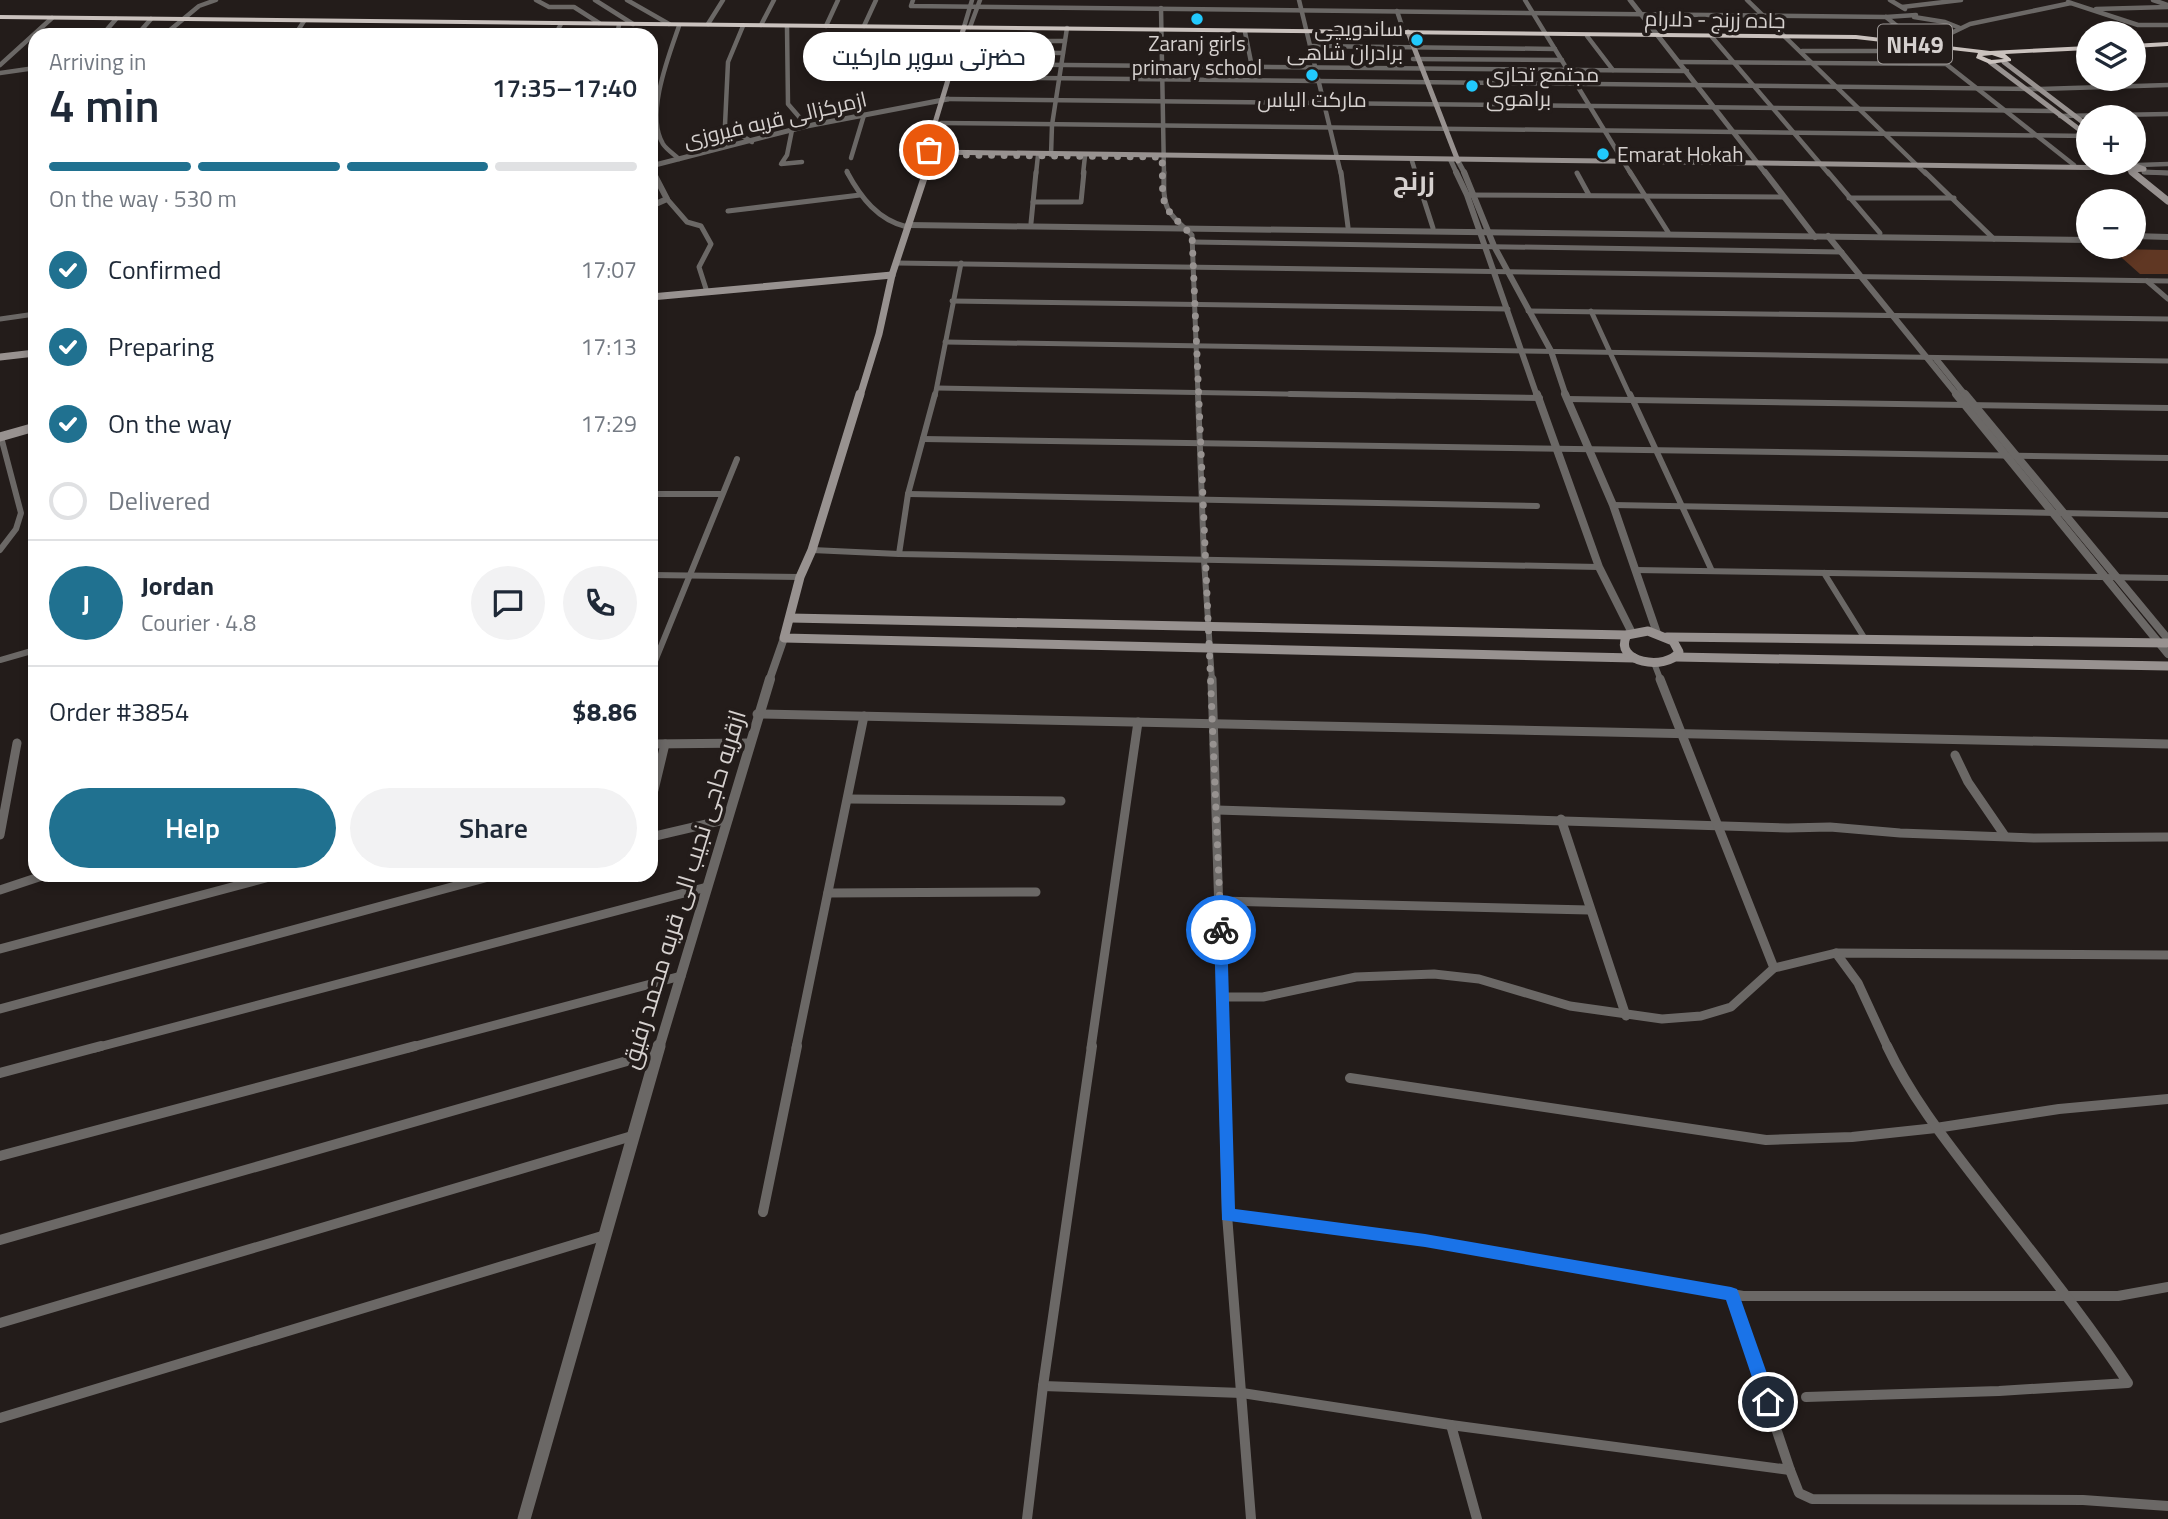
<!DOCTYPE html>
<html lang="en">
<head>
<meta charset="utf-8">
<style>
  body { margin:0; font-family:"Titillium Web",Cairo,sans-serif; background:#f2f2f3; color:#1f2937; height:100vh; display:flex; flex-direction:column; font-size:26px; white-space:nowrap }
  * { box-sizing:border-box; margin:0 }
  p { font-size:23px; color:#747a83 }
  .icon { flex:none; width:38px; height:38px; fill:none; stroke:currentColor; stroke-width:2; stroke-linecap:round; stroke-linejoin:round }
  .map { position:relative; flex:1; overflow:hidden }
  .side { position:absolute; left:28px; top:28px; width:630px; height:854px; display:flex; flex-direction:column; background:#fff; border-radius:21px; box-shadow:0 4px 10px #0003 }
  .side>* { flex:none }
  .buttons { position:absolute; left:2076px; top:21px; display:grid; gap:14px }
  .buttons a { display:grid; place-items:center; width:70px; height:70px; border-radius:50%; background:#fff; box-shadow:0 4px 10px #0003; font-size:35px }
  .pin { position:absolute; display:grid; place-items:center; width:60px; height:60px; color:#fff; margin:-30px; border:4px solid #fff; border-radius:50%; box-shadow:0 2px 7px #0007 }
  .courier { position:absolute; display:grid; place-items:center; width:70px; height:70px; margin:-35px; border:5px solid #1a73e8; border-radius:50%; background:#fff; color:#222; box-shadow:0 2px 9px #0007 }
  .bubble { position:absolute; height:49px; border-radius:24px; background:#fff; box-shadow:0 4px 10px #0003; font-size:23px; font-weight:600; line-height:49px; text-align:center }
  .headline em { font-style:normal; font-weight:600 }
  .headline div { display:flex; flex-direction:column-reverse }
  .headline { display:flex; align-items:center; justify-content:space-between; height:119px; padding:0 21px }
  h1 { font-size:46px; font-weight:600; line-height:52px }
  .bar { display:grid; grid-template-columns:repeat(4,1fr); gap:10px 7px; align-content:center; height:84px; padding:0 21px }
  .bar i { height:9px; border-radius:5px; background:#e0e1e3 }
  .bar .on { background:#207190 }
  .bar p { grid-column:span 4 }
  .line { display:flex; align-items:center; gap:18px; padding:0 21px; border-top:2px solid #e0e1e3 }
  .line div { flex:1 }
  .round { display:grid; place-items:center; flex:none; width:74px; height:74px; border-radius:37px; background:#f2f2f3 }
  ol { padding:0 21px; list-style:none }
  li { display:flex; align-items:center; gap:21px; height:77px }
  li p { margin-inline-start:auto }
  li .icon { padding:7px; border-radius:50%; background:#207190; color:#fff; stroke-width:4 }
  li:last-child { color:#747a83 }
  li i { width:38px; height:38px; border:4px solid #e0e1e3; border-radius:50% }
  .action { display:flex; gap:14px; margin-top:auto; padding:14px 21px }
  .action a { flex:1; height:80px; border-radius:42px; background:#207190; color:#fff; font-size:28px; font-weight:600; line-height:80px; text-align:center }
  .action a+a { background:#f2f2f3; color:#1f2937 }
  .map>svg:first-child { display:block }
</style>
</head>
<body>
<div class="map">
<svg width="2168" height="1519" viewBox="0 0 2168 1519">
  <rect width="100%" height="100%" fill="#231c1a"/>
  <path fill="#603723" d="M2112,249l56,1v24h-28z"/>
  <g fill="none" stroke-linecap="round" stroke-linejoin="round">
    <g stroke="#6b6866" stroke-width="4.5">
      <path d="M536,0l13,7h25l25,16"/>
      <path d="M595,0l38,24"/>
      <path d="M627,0l42,24"/>
      <path d="M913,0l-2,6 975,11 30,-2"/>
      <path d="M1299,0l42,174"/>
      <path d="M1525,0l106,174"/>
      <path d="M1747,0l179,174"/>
      <path d="M1890,0l15,9"/>
      <path d="M2153,0l15,5"/>
      <path d="M2068,2l70,23h30"/>
      <path d="M1902,7l59,-7"/>
      <path d="M1161,8l3,166"/>
      <path d="M2096,9l72,-2"/>
      <path d="M1397,11l5,15"/>
      <path d="M1886,17l27,22"/>
      <path d="M1914,17l31,5 15,6"/>
      <path d="M708,24l15,-24"/>
      <path d="M761,25l13,-25"/>
      <path d="M679,26c-10,29 -34,89 -16,118 4,6 11,10 16,15"/>
      <path d="M743,26l-15,36 -3,63 27,17"/>
      <path d="M826,26l12,-26"/>
      <path d="M864,26l12,-26"/>
      <path d="M787,27l1,77 19,22"/>
      <path d="M964,27l8,-27"/>
      <path d="M970,27l10,-27"/>
      <path d="M1245,32l7,35"/>
      <path d="M86,34l18,-1 12,-14"/>
      <path d="M137,35l14,-16"/>
      <path d="M164,35l35,-29 17,-6"/>
      <path d="M295,35l9,-14"/>
      <path d="M555,35l6,-11"/>
      <path d="M617,35l2,-10"/>
      <path d="M1587,36l26,34"/>
      <path d="M1712,37l117,137"/>
      <path d="M1911,38l32,-1 27,-13 101,-21"/>
      <path d="M966,41h99"/>
      <path d="M1311,46l244,3"/>
      <path d="M1802,51h147"/>
      <path d="M963,52l100,1"/>
      <path d="M822,57l132,2"/>
      <path d="M1413,59l149,1"/>
      <path d="M1679,62l267,2 128,101"/>
      <path d="M959,64l728,7"/>
      <path d="M0,65l52,-47"/>
      <path d="M823,70l128,2"/>
      <path d="M0,73l35,-5"/>
      <path d="M955,77l1085,12 128,-4"/>
      <path d="M948,99l1106,12"/>
      <path d="M2060,116l108,-2"/>
      <path d="M941,123l1147,13"/>
      <path d="M792,130l-5,25 -6,9 21,-2"/>
      <path d="M1051,155l1,-30 15,-97"/>
      <path d="M851,158l13,-43"/>
      <path d="M1412,161l4,13"/>
      <path d="M2138,165l30,-1"/>
      <path d="M847,171l1,3"/>
      <path d="M2144,172l24,1"/>
      <path d="M1036,174l2,-19"/>
      <path d="M1083,174l2,-18"/>
    </g>
    <g stroke="#6b6866" stroke-width="5">
      <path d="M847,172c14,26 31,48 60,55"/>
      <path d="M1164,172c-1,37 1,38 28,63l6,161"/>
      <path d="M1341,172l7,55"/>
      <path d="M1415,172l18,56"/>
      <path d="M1630,172l38,60"/>
      <path d="M1828,172l52,61"/>
      <path d="M1925,172l69,67"/>
      <path d="M2144,172l24,1"/>
      <path d="M1577,173l12,22"/>
      <path d="M1467,195l317,2"/>
      <path d="M1849,198h105"/>
      <path d="M667,199l20,23 14,4 10,18 -12,23 8,25"/>
      <path d="M1033,202h48l3,-30"/>
      <path d="M728,211l132,-16"/>
      <path d="M1031,223l5,-51"/>
      <path d="M1193,242l649,10"/>
      <path d="M896,263l1272,18"/>
      <path d="M2147,281l21,18"/>
      <path d="M952,301l556,8"/>
      <path d="M1528,311l640,8"/>
      <path d="M1591,311l39,85"/>
      <path d="M0,319l35,-5"/>
      <path d="M945,342l1223,19"/>
      <path d="M937,388l458,8"/>
      <path d="M935,396l26,-133"/>
    </g>
    <g stroke="#6b6866" stroke-width="6">
      <path d="M1198,394l6,166 8,121"/>
      <path d="M1290,394l250,4"/>
      <path d="M1630,394l82,177"/>
      <path d="M1567,399l601,9"/>
      <path d="M923,439l1245,19"/>
      <path d="M651,494h71"/>
      <path d="M908,494l629,12"/>
      <path d="M1613,505l555,10"/>
      <path d="M0,550l16,-21 5,-16 -20,-76"/>
      <path d="M812,550l87,4 700,13"/>
      <path d="M899,554l9,-60 27,-100"/>
      <path d="M1635,570l533,8"/>
      <path d="M1824,573l41,66"/>
      <path d="M651,575l149,2"/>
      <path d="M0,660l35,-10"/>
      <path d="M1654,663l7,18"/>
      <path d="M651,671l86,-212"/>
    </g>
    <g stroke="#6b6866" stroke-width="9">
      <path d="M1212,679l11,369"/>
      <path d="M757,714l1411,30"/>
      <path d="M651,744l99,-1"/>
      <path d="M1955,755l13,27 37,54"/>
      <path d="M654,790l11,-46"/>
      <path d="M848,799l213,2"/>
      <path d="M1217,810l571,18 42,-1 70,6 134,5 134,-1"/>
      <path d="M1561,819l65,197"/>
      <path d="M0,835l17,-92"/>
      <path d="M651,837l77,-18"/>
      <path d="M0,890l45,-15"/>
      <path d="M828,893l208,-1"/>
      <path d="M1219,901l370,9"/>
      <path d="M0,949l277,-74"/>
      <path d="M1836,953l22,30 30,65"/>
      <path d="M1774,968l62,-15 332,2"/>
      <path d="M1224,997h39l93,-20 78,-3 45,5 91,27 92,13 39,-3 30,-9 43,-39 -114,-289"/>
      <path d="M0,1009l496,-134"/>
      <path d="M95,1048l612,-161"/>
      <path d="M408,1048l273,-72"/>
      <path d="M796,1048l68,-332"/>
      <path d="M1091,1048l47,-326"/>
    </g>
    <g stroke="#6b6866" stroke-width="10">
      <path d="M1223,1046l4,169 24,304"/>
      <path d="M0,1073l101,-27"/>
      <path d="M1350,1078l416,62 86,-3 84,-9 123,-19 109,-10"/>
      <path d="M0,1156l415,-110"/>
      <path d="M763,1212l34,-166"/>
      <path d="M1227,1215l198,26 318,55h375l50,-9"/>
      <path d="M0,1240l655,-187"/>
      <path d="M0,1323l632,-187"/>
      <path d="M1043,1386l199,7 209,32 339,45 -59,-176"/>
      <path d="M1806,1397l193,-6 129,-8c-45,-69 -98,-133 -148,-198 -34,-44 -69,-88 -93,-139"/>
      <path d="M0,1418l602,-182"/>
      <path d="M1451,1425l26,94"/>
      <path d="M1790,1470l9,23 13,6 271,1 85,6"/>
      <path d="M1027,1519l16,-133 49,-340"/>
    </g>
    <g stroke="#6b6866" stroke-width="5">
      <path d="M1630,0l136,174"/>
      <path d="M1451,161l6,13"/>
      <path d="M1458,161l7,13"/>
      <path d="M651,166l156,-40 141,-27"/>
      <path d="M651,168l3,6"/>
    </g>
    <g stroke="#6b6866" stroke-width="6">
      <path d="M1456,172l11,23 70,201"/>
      <path d="M1464,172l30,74 57,105 15,45"/>
      <path d="M1765,172l50,65"/>
      <path d="M651,206l16,-7 -14,-27"/>
      <path d="M908,225l1180,15"/>
      <path d="M1828,236l130,160"/>
      <path d="M2133,236l35,1"/>
      <path d="M1936,359l30,37"/>
    </g>
    <g stroke="#6b6866" stroke-width="8">
      <path d="M1537,394l62,173 33,66"/>
      <path d="M1565,394l48,111 44,128"/>
      <path d="M1956,394l212,260"/>
      <path d="M1965,394l203,245"/>
      <path d="M769,681l15,-43"/>
    </g>
    <path stroke="#6b6866" stroke-width="10" d="M659,1048l111,-369"/>
    <path stroke="#6b6866" stroke-width="13" d="M524,1519l135,-473"/>
    <g stroke="#989290" stroke-width="5">
      <path d="M964,27l-36,119 4,6 1195,16"/>
      <path d="M1408,32l50,129"/>
      <path d="M1990,62l98,74"/>
      <path d="M2004,62l84,64"/>
      <path d="M2131,164l13,5 -12,1 -9,-5z"/>
      <path d="M2129,169l6,5"/>
      <path d="M925,174l7,-22 4,-3"/>
    </g>
    <g stroke="#989290" stroke-width="7">
      <path d="M2132,172l36,29"/>
      <path d="M651,297l241,-22"/>
      <path d="M0,357l35,-4"/>
      <path d="M860,396l19,-62 13,-59 34,-103"/>
    </g>
    <g stroke="#989290" stroke-width="9">
      <path d="M860,394l-48,156 -12,27 -16,61 850,20"/>
      <path d="M0,437l35,-10"/>
      <path d="M790,618l837,17"/>
      <path d="M1648,631l25,10 6,11c-12,19 -67,11 -52,-17z"/>
      <path d="M1667,637l501,6"/>
      <path d="M1676,657l492,9"/>
    </g>
    <g fill="#cac2be" fill-rule="evenodd">
      <path d="M0,15l1856,20 134,16 98,-5v4l-83,4 6,5v2l-21,3 -14,-6 2,-5 -122,-14 -1856,-20zM1992,55l12,4 -13,1 -9,-4z"/>
      <path d="M2168,42v4l-35,2v-4z"/>
    </g>
  </g>
  <path fill="#1a73e8" d="M1221,925l6,5 8,279 190,25 306,53 6,2 2,5 38,108 -3,5 -6,2 -6,-2 -36,-107 -301,-53 -203,-27 -8,-290z"/>
  <g fill="none" stroke-linecap="round" stroke-linejoin="round">
    <path stroke="#979290" stroke-width="7" stroke-dasharray="0 12.6" d="M929,150l28,5 205,2c2,47 -6,45 30,78l29,695"/>
  </g>
  <g fill="#21c9fd" stroke="#231c1a" stroke-width="2.5">
    <circle cx="1197" cy="19" r="7"/>
    <circle cx="1417" cy="40" r="7"/>
    <circle cx="1312" cy="75" r="7"/>
    <circle cx="1472" cy="86" r="7"/>
    <circle cx="1603" cy="154" r="7"/>
  </g>
  <g text-anchor="middle" dominant-baseline="central" stroke-width="7" stroke-linejoin="round" paint-order="stroke">
    <g font-size="21" fill="#d6d1cf" stroke="#231c1a">
      <text transform="translate(1715 19) rotate(1)">جاده زرنج - دلارام</text>
      <text transform="translate(775 119) rotate(-13)">ازمرکزالی قریه فیروزی</text>
    </g>
    <g font-size="21" fill="#d6d1cf" stroke="#231c1a">
      <text x="1403" y="28" text-anchor="end">ساندویچی<tspan x="1403" dy="24">برادران شاهی</tspan></text>
      <text x="1197" y="43">Zaranj girls<tspan x="1197" dy="24">primary school</tspan></text>
      <text x="1486" y="74" text-anchor="start">مجتمع تجاری<tspan x="1486" dy="24">براهوی</tspan></text>
      <text x="1312" y="99">مارکت الیاس</text>
      <text x="1617" y="154" text-anchor="start">Emarat Hokah</text>
    </g>
    <rect fill="#231c1a" stroke="#a09b99" stroke-width="2" x="1878" y="24.5" width="74" height="39" rx="5"/>
    <g font-size="23" font-weight="bold" fill="#d6d1cf">
      <text x="1915" y="44">NH49</text>
    </g>
    <g font-size="24" fill="#d6d1cf" stroke="#231c1a">
      <text transform="translate(683 889) rotate(-73)">ازقریه حاجی نجیب الی قریه محمد رفیق</text>
    </g>
    <g font-size="26" font-weight="bold" fill="#d6d1cf" stroke="#231c1a">
      <text x="1414" y="180">زرنج</text>
    </g>
  </g>
</svg>
<div class="buttons">
<a><svg class="icon" aria-label="layers" viewBox="0 0 24 24"><path d="M12 4l9 5-9 5-9-5zM3 14l9 5 9-5"/></svg></a>
<a>+</a>
<a>−</a>
</div>
<div class="pin" style="left:929px;top:150px;background:#ea580c"><svg class="icon" aria-label="bag" viewBox="0 0 24 24"><path d="M5 8h14l-1 12H6zM9 8a3 3 0 0 1 6 0"/></svg></div>
<div class="pin" style="left:1768px;top:1402px;background:#1f2937"><svg class="icon" aria-label="home" viewBox="0 0 24 24"><path d="M3 11l9-7 9 7M6 9v11h12V9"/></svg></div>
<div class="courier" style="left:1221px;top:930px"><svg class="icon" aria-label="bike" viewBox="0 0 24 24"><circle cx="6" cy="16" r="4"/><circle cx="18" cy="16" r="4"/><path d="M6 16l4-8h5l3 8M10 8l3 8H6M13 5h3"/></svg></div>
<div class="bubble" style="left:803px;top:32px;width:252px">حضرتی سوپر مارکیت</div>
<section class="side">
<div class="headline"><div><h1>4 min</h1><p>Arriving in</p></div><em>17:35–17:40</em></div>
<div class="bar"><i class="on"></i><i class="on"></i><i class="on"></i><i></i><p>On the way · 530 m</p></div>
<ol>
<li><svg class="icon" aria-label="check" viewBox="0 0 24 24"><path d="M5 12l5 5 9-10"/></svg>Confirmed<p>17:07</p></li>
<li><svg class="icon" aria-label="check" viewBox="0 0 24 24"><path d="M5 12l5 5 9-10"/></svg>Preparing<p>17:13</p></li>
<li><svg class="icon" aria-label="check" viewBox="0 0 24 24"><path d="M5 12l5 5 9-10"/></svg>On the way<p>17:29</p></li>
<li><i></i>Delivered</li>
</ol>
<div class="line" style="height:126px"><b class="round" style="background:#207190;color:#fff">J</b><div><b>Jordan</b><p>Courier · 4.8</p></div><a class="round"><svg class="icon" aria-label="chat" viewBox="0 0 24 24"><path d="M4 5h16v11H9l-5 4z"/></svg></a><a class="round"><svg class="icon" aria-label="phone" viewBox="0 0 24 24"><path d="M5 4h4l2 5-3 2q2 4 5 5l2-3 5 2v4C11 20 4 13 5 4z"/></svg></a></div>
<div class="line" style="height:91px"><div>Order #3854</div><b>$8.86</b></div>
<div class="action"><a>Help</a><a>Share</a></div>
</section>
</div>
</body>
</html>
